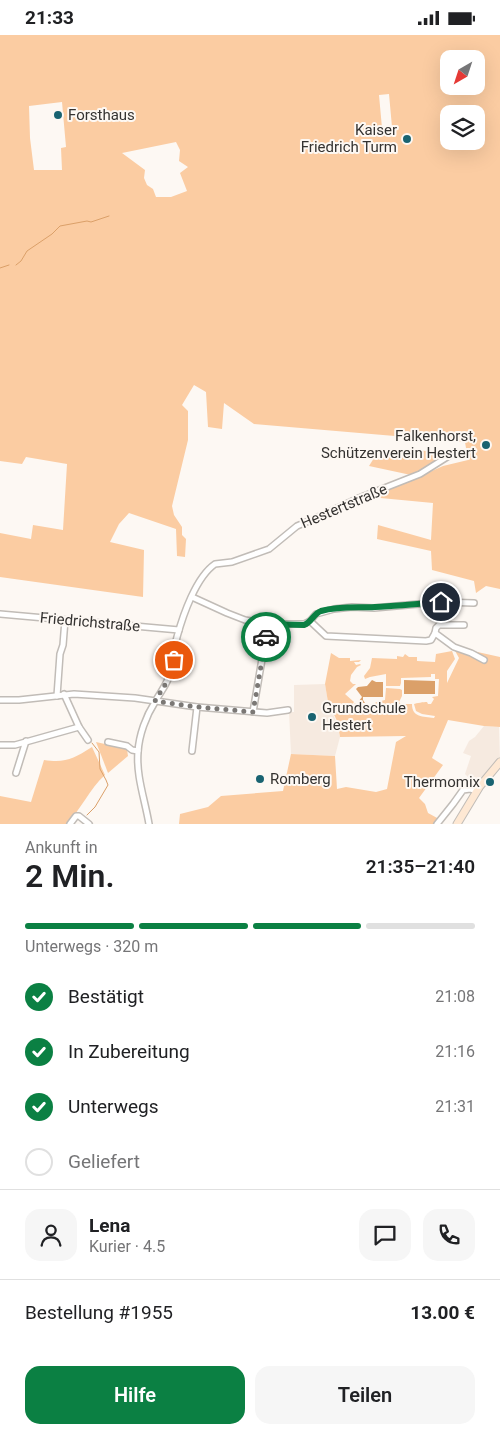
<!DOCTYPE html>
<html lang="de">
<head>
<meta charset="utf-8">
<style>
  body { margin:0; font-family:Roboto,sans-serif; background:#f6f6f6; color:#202124; height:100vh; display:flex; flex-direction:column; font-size:19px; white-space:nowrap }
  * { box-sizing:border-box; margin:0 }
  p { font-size:16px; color:#757577 }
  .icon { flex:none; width:28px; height:28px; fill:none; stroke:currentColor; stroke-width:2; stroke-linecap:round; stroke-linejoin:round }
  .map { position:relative; height:789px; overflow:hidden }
  .sheet { display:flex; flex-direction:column; background:#fff; flex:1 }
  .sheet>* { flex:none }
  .needle { width:32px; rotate:219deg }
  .buttons { position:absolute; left:440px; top:15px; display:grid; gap:10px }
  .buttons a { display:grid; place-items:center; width:45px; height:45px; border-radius:10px; background:#fff; box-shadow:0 5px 20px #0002; font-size:25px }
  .pin { position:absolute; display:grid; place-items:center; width:42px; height:42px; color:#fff; margin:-21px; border:2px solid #fff; border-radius:50%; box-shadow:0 1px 5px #0007 }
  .courier { position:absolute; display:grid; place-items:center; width:50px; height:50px; margin:-25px; border:4px solid #0b8043; border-radius:50%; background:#fff; color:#222; box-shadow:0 1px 6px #0007 }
  .headline em { font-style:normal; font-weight:600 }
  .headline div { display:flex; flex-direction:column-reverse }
  .headline { display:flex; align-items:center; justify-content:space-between; height:85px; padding:0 25px }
  h1 { font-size:32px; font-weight:600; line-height:38px }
  .bar { display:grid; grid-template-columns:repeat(4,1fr); gap:8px 5px; align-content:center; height:60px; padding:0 25px }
  .bar i { height:6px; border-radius:4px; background:#e0e0e0 }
  .bar .current { background:#0b8043 }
  .bar p { grid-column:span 4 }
  .line { display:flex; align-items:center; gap:12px; padding:0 25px; border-top:1px solid #e0e0e0 }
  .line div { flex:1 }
  .round { display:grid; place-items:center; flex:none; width:52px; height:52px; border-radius:15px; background:#f6f6f6 }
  ol { padding:0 25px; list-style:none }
  li { display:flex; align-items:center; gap:15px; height:55px }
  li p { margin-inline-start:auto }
  li .icon { padding:5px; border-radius:50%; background:#0b8043; color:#fff; stroke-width:4 }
  li:last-child { color:#757577 }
  li i { width:28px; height:28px; border:2px solid #e0e0e0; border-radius:50% }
  .primary-button { display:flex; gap:10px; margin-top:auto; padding:10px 25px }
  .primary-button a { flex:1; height:58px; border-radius:15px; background:#0b8043; color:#fff; font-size:20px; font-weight:600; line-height:58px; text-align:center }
  .primary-button a+a { background:#f6f6f6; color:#202124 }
  .status { display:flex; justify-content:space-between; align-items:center; height:35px; padding:0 25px; background:#fff; direction:ltr }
  .status svg { height:14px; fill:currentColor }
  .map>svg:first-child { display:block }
</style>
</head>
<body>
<div class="status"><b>21:33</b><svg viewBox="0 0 49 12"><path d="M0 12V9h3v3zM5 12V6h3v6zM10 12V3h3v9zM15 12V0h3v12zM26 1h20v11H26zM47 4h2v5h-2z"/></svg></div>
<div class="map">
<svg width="500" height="789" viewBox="0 0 500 789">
  <rect width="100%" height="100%" fill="#fdf8f3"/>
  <g fill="#f6eae0">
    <path d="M325,649l3,18 8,19 4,16 -5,19 -44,-2 -2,-42h5v-27z"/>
    <path d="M484,691l15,1 1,33 -23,26 -12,-12 6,-18 -8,-3 6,-12 6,-4z"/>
  </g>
  <g fill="#fbcca2" fill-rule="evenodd">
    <path d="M0,0h500v554l-14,-3 -10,7 -2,-12 -42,-11 -1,-19 -54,-12 1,-14 53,15 2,-37 -63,-6 35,-14 38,-17 25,-6 -3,-18 -211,-18 -30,-21 -2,26 -14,-2 -2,-35 -12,-7 -12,20 6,6v29l-16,66 2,9 8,12v8l4,4 -1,18 -8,-1 -1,-27 -47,-16 -10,11 -9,18 34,8 -1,47 -143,-20v-44l31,6 2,-14 30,5 4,-66 -41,-7 -4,7 -22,-3zM449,24h27v27h-27zM389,59l3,33 -10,1 -3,-33zM62,67l4,45 -5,1 1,22h-28l-4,-32 -1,-32zM449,79h27v27h-27zM176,107l4,8 -1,11 9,6 -8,6 7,18 -16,6h-15l-3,-8 -6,-4 -3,-7 1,-8 -23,-17z"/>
    <path d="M413,415l14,1 16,7 -32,17 -42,-9 5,-8z"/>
    <path d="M455,612l45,10v70l-16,-1 -36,-6 -16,38 11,7 -24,33 6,6 3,9 11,6 -3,5h-257l1,-10 28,-7 13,-11 62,-5 8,-37 44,2 2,33 9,-2 30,5 11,-3 9,-47 10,-6 -66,1 -3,-16 -9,-19 -3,-18 6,-31 8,5h11v3l11,-1 -2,2h-5l2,3 4,-1 1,1 -4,2 -6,8 -1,6 3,3h3l-11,10 9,8 -2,3 1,1 2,-3 7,6 15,-7 8,-2 1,-12 14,1 2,1v6l-3,6 3,4h3v-2h7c0,14 11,12 22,14l1,-2 -13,-2 -6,-3 -2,-7c2,-1 10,-2 13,-2l1,2h3l3,-5 -2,-2 6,-1 1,-17h-4v-5h-4v3l-30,1v5l-1,3h-14v-12l-16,3 -5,2 -1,-3 6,-8 2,-10 25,1v-3l6,1 2,-3 4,3h8v4l18,1 1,-8 16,-3 3,8 -8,12v12l12,-25 -5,-9z"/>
    <path d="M96,707l31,7 1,7 -20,17z"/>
    <path d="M92,712l13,28c-16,14 -23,34 -39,49h-66v-28l31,6 13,-42c22,3 29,-1 48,-13z"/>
  </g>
  <g fill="#dba069">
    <path d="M372,645l4,2h7v15h-20v3l2,3h-2l-1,-2 -2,1 -1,-1 3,-4 -6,-8 2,-2 9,-1z"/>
    <path d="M404,645l31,1v13h-31z"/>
  </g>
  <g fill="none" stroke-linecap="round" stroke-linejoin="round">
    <g stroke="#dba069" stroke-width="1">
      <path d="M16,230l5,-4 6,-10 25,-17 8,-8 27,-5 4,1 18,-6"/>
      <path d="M0,233l9,-3"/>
      <path d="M87,780l8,-8 13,-22 -2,-5 -6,-11 -1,-17 -7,-9"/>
    </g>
    <g stroke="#c1bcb7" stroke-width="8">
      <g id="minor">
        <path d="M192,562l35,16 18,7 23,4h36l6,-3 16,15 100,5 5,-1 4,-7"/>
        <path d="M0,579l179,16"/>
        <path d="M310,586l6,-7 18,-5 18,-2 22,1 67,-6 33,1"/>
        <path d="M464,590h-25l-3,3 -1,5 19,14 17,6 13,7"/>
        <path d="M64,659l15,33 9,13"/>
        <path d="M57,661l3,-42 3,-9 2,-25"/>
        <path d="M0,665h19l55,-6 61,4 62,9 70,6 21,-3"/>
        <path d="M253,677l15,-88"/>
        <path d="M108,707l19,4 5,4 6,1"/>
        <path d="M0,710h15l64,-18"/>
        <path d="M192,716l5,-44"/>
        <path d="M16,738l10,-32"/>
        <path d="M70,789l6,-8h3l10,8"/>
        <path d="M149,789c-4,-24 -13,-48 -11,-72 1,-17 8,-36 17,-50 4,-8 10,-15 13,-23 6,-14 5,-28 9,-42 6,-22 19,-60 38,-73l17,-2 37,-13 28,-23 19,-8 43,-20 61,-24 35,-22"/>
        <path d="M437,789l16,-20 10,-14 7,-1 6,2"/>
      </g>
    </g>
    <g stroke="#c1bcb7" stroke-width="9">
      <path id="secondary" d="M457,789l23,-38 20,-24"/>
    </g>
    <use href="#minor" stroke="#fff" stroke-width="5"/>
    <use href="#secondary" stroke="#fee8d3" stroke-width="7"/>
  </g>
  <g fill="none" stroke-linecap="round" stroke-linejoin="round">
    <path stroke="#7b7875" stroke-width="5" stroke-dasharray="0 9" d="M174,625l-6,20 -13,21 43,6 55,5 13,-75"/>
    <path stroke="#0b8043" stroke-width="6" d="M266,602l2,-13 36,1c8,-3 9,-11 17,-14 18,-5 36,-3 54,-4 22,-1 44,-3 66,-5"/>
  </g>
  <g fill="#196371" stroke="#fdf8f3" stroke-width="2">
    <circle cx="58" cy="80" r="5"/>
    <circle cx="407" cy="104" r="5"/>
    <circle cx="486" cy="410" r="5"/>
    <circle cx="312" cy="682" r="5"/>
    <circle cx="260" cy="744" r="5"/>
    <circle cx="490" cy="747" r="5"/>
  </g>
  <g text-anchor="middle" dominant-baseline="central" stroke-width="4" stroke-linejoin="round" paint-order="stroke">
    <g font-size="15" fill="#353331" stroke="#fdf8f3" text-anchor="start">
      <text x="68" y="80">Forsthaus</text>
      <text x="397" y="95" text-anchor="end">Kaiser<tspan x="397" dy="17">Friedrich Turm</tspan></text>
      <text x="476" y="401" text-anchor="end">Falkenhorst,<tspan x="476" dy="17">Schützenverein Hestert</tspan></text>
      <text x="322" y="673">Grundschule<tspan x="322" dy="17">Hestert</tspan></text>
      <text x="270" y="744">Romberg</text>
      <text x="480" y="747" text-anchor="end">Thermomix</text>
    </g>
    <g font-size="15" fill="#353331" stroke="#fdf8f3">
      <text transform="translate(344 471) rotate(-23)">Hestertstraße</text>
      <text transform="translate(90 587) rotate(5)">Friedrichstraße</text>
    </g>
  </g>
</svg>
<div class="buttons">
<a><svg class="needle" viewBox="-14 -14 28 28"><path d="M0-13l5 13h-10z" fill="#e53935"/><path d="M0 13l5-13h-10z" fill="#757577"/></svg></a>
<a><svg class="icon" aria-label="layers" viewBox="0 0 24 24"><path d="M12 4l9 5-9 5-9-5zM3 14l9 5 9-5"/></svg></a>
</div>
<div class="pin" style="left:174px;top:625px;background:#ea580c"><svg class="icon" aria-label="bag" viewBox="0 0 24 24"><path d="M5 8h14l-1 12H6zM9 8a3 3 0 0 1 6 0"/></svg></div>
<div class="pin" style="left:441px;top:567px;background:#1f2937"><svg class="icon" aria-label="home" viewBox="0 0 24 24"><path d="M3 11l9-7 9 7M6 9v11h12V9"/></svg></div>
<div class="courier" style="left:266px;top:602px"><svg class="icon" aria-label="car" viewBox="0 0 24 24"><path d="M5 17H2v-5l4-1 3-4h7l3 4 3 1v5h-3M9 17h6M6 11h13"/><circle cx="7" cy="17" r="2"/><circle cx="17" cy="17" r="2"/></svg></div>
</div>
<section class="sheet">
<div class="headline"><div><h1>2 Min.</h1><p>Ankunft in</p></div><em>21:35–21:40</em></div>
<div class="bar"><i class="current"></i><i class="current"></i><i class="current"></i><i></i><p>Unterwegs · 320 m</p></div>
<ol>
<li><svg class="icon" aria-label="check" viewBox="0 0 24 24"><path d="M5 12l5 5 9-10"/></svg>Bestätigt<p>21:08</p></li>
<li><svg class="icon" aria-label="check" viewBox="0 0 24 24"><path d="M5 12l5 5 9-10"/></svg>In Zubereitung<p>21:16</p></li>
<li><svg class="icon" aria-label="check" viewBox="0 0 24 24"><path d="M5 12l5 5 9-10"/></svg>Unterwegs<p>21:31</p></li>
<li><i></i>Geliefert</li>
</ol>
<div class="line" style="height:90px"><a class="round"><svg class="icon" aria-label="person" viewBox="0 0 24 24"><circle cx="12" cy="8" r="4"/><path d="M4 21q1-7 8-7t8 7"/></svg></a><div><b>Lena</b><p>Kurier · 4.5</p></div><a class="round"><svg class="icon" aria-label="chat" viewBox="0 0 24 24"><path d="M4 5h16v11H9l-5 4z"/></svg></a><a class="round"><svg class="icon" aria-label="phone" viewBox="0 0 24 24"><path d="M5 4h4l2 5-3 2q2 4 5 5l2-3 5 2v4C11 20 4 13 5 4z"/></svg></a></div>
<div class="line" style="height:65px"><div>Bestellung #1955</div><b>13.00 €</b></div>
<div class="primary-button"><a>Hilfe</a><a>Teilen</a></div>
</section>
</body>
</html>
